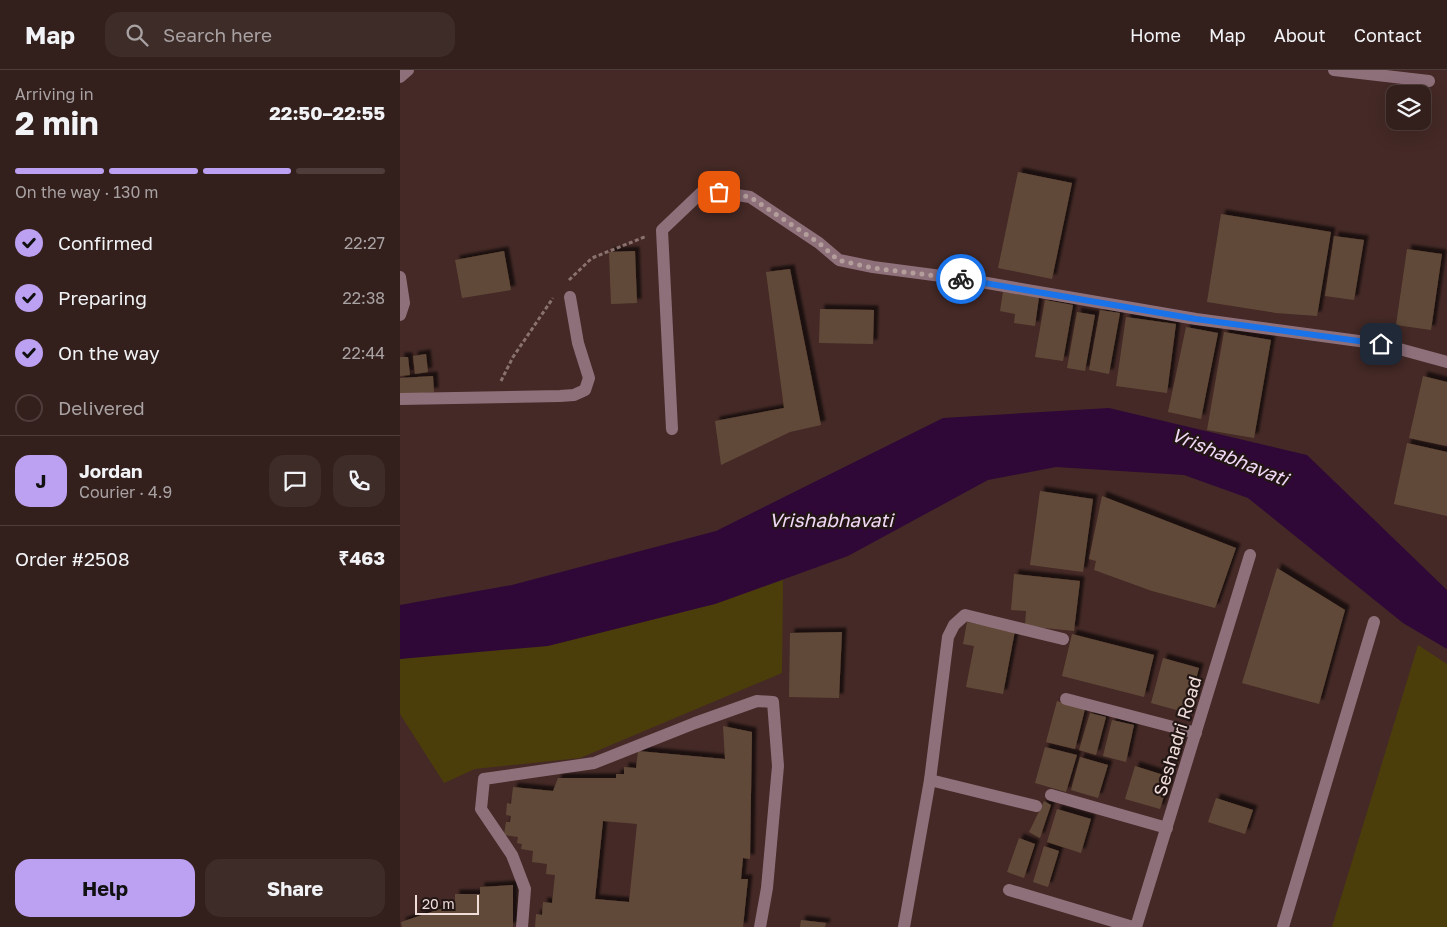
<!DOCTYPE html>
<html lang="en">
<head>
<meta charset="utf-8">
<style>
  body { margin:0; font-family:"Golos Text",sans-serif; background:#3e2c29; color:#f1f3f6; height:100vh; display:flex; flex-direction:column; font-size:19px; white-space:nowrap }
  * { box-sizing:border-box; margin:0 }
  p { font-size:16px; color:#a9a2a3 }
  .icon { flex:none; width:28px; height:28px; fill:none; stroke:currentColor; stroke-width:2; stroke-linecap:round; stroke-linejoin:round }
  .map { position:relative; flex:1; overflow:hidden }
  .sheet { display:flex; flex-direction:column; background:#331f1c; width:400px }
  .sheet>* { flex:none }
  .controls { position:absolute; left:986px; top:15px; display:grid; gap:10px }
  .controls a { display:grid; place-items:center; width:45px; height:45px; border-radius:10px; background:#331f1c; box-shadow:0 5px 20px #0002,0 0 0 1px #4e3d3b; font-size:25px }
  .scale { position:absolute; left:15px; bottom:12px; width:64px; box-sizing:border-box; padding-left:5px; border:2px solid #f0ddda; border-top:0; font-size:14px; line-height:18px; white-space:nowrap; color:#f0ddda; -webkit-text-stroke:4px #221614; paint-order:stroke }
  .pin { position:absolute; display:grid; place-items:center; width:42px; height:42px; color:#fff; margin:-21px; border-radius:10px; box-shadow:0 2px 8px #0006 }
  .courier { position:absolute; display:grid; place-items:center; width:50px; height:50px; margin:-25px; border:4px solid #1a73e8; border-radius:50%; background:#fff; color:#222; box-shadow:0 1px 6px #0007 }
  .summary em { font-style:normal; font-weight:700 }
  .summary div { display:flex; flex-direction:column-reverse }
  .summary { display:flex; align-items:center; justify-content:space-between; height:85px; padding:0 15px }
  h1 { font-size:32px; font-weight:700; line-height:38px }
  .bar { display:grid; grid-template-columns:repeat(4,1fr); gap:8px 5px; align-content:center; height:60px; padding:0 15px }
  .bar i { height:6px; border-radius:4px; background:#4e3d3b }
  .bar .selected { background:#bca0f2 }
  .bar p { grid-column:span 4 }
  .line { display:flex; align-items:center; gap:12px; padding:0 15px; border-top:1px solid #4e3d3b }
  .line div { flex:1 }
  .round { display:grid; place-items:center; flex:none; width:52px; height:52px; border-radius:15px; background:#3e2c29 }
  ol { padding:0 15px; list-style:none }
  li { display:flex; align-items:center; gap:15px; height:55px }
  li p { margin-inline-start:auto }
  li .icon { padding:5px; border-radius:50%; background:#bca0f2; color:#111; stroke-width:4 }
  li:last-child { color:#a9a2a3 }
  li i { width:28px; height:28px; border:2px solid #4e3d3b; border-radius:50% }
  .cta { display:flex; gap:10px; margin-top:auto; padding:10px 15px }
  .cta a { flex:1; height:58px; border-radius:15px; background:#bca0f2; color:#111; font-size:20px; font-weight:700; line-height:58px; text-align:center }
  .cta a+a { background:#3e2c29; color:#f1f3f6 }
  header { display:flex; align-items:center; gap:30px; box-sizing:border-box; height:70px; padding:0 25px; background:#331f1c; border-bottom:1px solid #4e3d3b }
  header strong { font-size:24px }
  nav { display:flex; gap:28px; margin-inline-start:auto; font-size:18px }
  .search { width:350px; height:45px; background:#3e2c29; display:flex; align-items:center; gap:12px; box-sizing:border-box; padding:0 18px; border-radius:15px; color:#a9a2a3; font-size:19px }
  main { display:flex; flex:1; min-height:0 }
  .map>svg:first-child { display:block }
</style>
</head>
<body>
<header>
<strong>Map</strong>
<div class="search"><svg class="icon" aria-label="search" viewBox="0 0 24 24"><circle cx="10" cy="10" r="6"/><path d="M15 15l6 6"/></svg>Search here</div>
<nav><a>Home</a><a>Map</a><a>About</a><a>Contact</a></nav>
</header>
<main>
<section class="sheet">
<div class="summary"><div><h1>2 min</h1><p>Arriving in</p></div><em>22:50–22:55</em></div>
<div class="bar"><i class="selected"></i><i class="selected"></i><i class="selected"></i><i></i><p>On the way · 130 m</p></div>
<ol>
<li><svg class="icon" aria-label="check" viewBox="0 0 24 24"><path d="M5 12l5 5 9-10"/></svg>Confirmed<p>22:27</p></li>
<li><svg class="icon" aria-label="check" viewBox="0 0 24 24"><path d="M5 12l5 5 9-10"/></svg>Preparing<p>22:38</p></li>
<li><svg class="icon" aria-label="check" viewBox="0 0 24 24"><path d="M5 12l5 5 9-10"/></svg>On the way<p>22:44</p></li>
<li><i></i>Delivered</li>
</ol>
<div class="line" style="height:90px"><b class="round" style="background:#bca0f2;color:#111">J</b><div><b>Jordan</b><p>Courier · 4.9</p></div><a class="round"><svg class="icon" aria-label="chat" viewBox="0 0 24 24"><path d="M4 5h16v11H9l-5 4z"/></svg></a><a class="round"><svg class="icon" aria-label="phone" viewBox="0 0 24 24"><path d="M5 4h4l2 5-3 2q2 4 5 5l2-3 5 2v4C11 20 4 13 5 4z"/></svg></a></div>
<div class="line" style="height:65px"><div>Order #2508</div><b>₹463</b></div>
<div class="cta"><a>Help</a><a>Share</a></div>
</section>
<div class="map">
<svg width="1047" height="857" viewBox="0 0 1047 857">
  <defs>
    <filter id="shadow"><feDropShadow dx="4.5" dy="-4.5" stdDeviation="1" flood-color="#0009"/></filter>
  </defs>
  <rect width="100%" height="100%" fill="#442926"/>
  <g fill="#4c3e0b">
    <path d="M383,510l-1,93 -202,85 -105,11 -31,14 -44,-69v-55l315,-55z"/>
    <path d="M1018,575l29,19v263h-115z"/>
  </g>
  <path fill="#2f0837" d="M709,338l198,47 140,135v59l-44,-26 -155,-125 -64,-23 -128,-8 -68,13 -140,76 -133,48 -167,42 -148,13v-54l112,-20 204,-54 227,-113z"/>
  <g fill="#614a38" fill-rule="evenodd" filter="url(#shadow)">
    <path d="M618,102l54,11 -20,96 -54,-11z"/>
    <path d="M821,144l110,18 -14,84 -41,-3 -69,-11z"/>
    <path d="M934,166l30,4 -10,60 -29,-4z"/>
    <path d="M1007,179l35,5 -11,76 -35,-5z"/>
    <path d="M104,181l7,39 -49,8 -7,-38z"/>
    <path d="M235,181l2,52 -26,1 -2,-52z"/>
    <path d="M390,199l31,156 -31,7 -69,33 -6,-44 69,-13 -18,-136z"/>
    <path d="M603,222l36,5 -4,29 -21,-3 1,-9 -15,-3z"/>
    <path d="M645,230l28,5 -10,56 -28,-4z"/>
    <path d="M420,239l54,1 -1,34 -54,-1z"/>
    <path d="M700,240l20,3 -11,61 -20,-4z"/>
    <path d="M677,242l18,3 -10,56 -18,-3z"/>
    <path d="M726,247l50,7 -9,69 -51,-7z"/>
    <path d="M786,257l32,6 -17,86 -33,-7z"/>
    <path d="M824,262l47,8 -17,98 -47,-8z"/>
    <path d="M26,284l2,18 -13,2 -2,-18z"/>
    <path d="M0,287h8l2,18 -10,1z"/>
    <path d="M33,306l1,16 -34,3v-17z"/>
    <path d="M1023,306l24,6v64l-38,-8z"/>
    <path d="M1007,373l40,9v64l-53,-12z"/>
    <path d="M640,421l53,8 -10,73 -53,-7z"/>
    <path d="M702,426l134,52 -21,60 -63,-17 -58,-21 2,-9 -7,-2z"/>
    <path d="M877,498l68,42 -26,94 -77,-21z"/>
    <path d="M614,504l66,7 -6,50 -49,-5 1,-15 -15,-1z"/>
    <path d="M567,552l48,9 -12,63 -37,-7 8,-41 -11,-2z"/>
    <path d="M442,562l-3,66 -50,-1 1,-64z"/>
    <path d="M672,564l82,21 -10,42 -82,-21z"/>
    <path d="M763,588l36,10 -12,45 -36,-10z"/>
    <path d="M657,631l28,8 -10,40 -29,-7z"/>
    <path d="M690,643l16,4 -10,38 -17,-5z"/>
    <path d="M712,650l22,5 -8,37 -23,-6z"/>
    <path d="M323,656l29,6 -2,127 -7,-1 -2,21h7l-5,48h-208l1,-13 6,1 1,-13 9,1 3,-28 -9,-1 1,-10 -15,-2 1,-11 -12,-2 1,-5 -5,-1 1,-6 -14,-2 2,-13h4l1,-6 -5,-1 1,-12 4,1 2,-17 40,4 5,-13h58v-4h8v-7l12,1 2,-17 87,8zM203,751l34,3 -8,78 -34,-3z"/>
    <path d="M645,677l32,8 -11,37 -31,-9z"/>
    <path d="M680,687l28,8 -10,33 -27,-8z"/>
    <path d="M735,696l35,11 -10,32 -35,-10z"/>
    <path d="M816,728l37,12 -8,24 -37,-12z"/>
    <path d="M644,731l7,4 -11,33 -11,-6z"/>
    <path d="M657,739l34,10 -10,34 -34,-11z"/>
    <path d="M619,768l16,6 -11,34 -17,-6z"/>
    <path d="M644,776l15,5 -11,36 -15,-5z"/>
    <path d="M113,815v42h-111l-1,-5 54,-18v-10h25v-7z"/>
    <path d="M401,850l25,3 -1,4h-25z"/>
  </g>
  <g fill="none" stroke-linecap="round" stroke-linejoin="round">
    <g stroke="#8a726f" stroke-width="3" stroke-dasharray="4 2.5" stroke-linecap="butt">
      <path d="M169,210l23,-22 55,-22"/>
      <path d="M101,311l12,-24 40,-59"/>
    </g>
    <g stroke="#8e707b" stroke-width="12">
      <path d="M934,0l95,11"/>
      <path d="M0,7l8,-7"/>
      <path d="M0,207l4,26 -4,12"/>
      <path d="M0,329l160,-3 14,-1 11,-5 4,-12 -11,-35 -8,-46"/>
      <path d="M272,359l-10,-199 42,-40 46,7 69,46 20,17 34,7 91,12 232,40 185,25 66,18"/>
      <path d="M666,629l130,34"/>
      <path d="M530,710l106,26"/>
      <path d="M651,725l116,33"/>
      <path d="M609,820l124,37"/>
      <path d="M122,857l3,-38 -13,-34 -31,-46 3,-30 110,-16 101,-40 62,-22 16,1 5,64 -11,122 -7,39"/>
      <path d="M504,857l26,-147 18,-143 6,-12 11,-10 98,24"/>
      <path d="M736,857l114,-372"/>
      <path d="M883,857l91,-305"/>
    </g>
  </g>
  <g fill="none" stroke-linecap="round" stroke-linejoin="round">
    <path stroke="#b49e9b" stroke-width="5" stroke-dasharray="0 9" d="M319,122l31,5 69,46 19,17 35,8 88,11"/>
    <path stroke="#1a73e8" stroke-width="6" d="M561,209l235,40 185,25"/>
  </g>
  <g text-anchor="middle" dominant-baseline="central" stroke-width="4.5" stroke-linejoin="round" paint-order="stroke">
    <g font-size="18" fill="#f0ddda" stroke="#221614">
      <text transform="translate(777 666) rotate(-73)">Seshadri Road</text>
    </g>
    <g font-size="19" font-style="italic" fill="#f2d8f7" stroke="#221614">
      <text transform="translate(830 386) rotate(22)">Vrishabhavati</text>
      <text x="431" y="449">Vrishabhavati</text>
    </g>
  </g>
</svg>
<div class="controls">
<a><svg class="icon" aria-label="layers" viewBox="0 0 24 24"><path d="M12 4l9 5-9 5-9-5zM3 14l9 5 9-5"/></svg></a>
</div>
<div class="scale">20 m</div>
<div class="pin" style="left:319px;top:122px;background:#ea580c"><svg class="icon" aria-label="bag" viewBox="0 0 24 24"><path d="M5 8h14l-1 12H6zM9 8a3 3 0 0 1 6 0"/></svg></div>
<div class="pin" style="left:981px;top:274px;background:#1f2937"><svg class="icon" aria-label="home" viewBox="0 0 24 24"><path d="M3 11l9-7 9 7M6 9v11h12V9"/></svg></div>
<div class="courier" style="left:561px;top:209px"><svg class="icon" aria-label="bike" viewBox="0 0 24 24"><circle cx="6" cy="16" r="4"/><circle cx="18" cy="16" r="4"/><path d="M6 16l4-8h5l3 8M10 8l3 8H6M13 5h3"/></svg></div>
</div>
</main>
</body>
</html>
